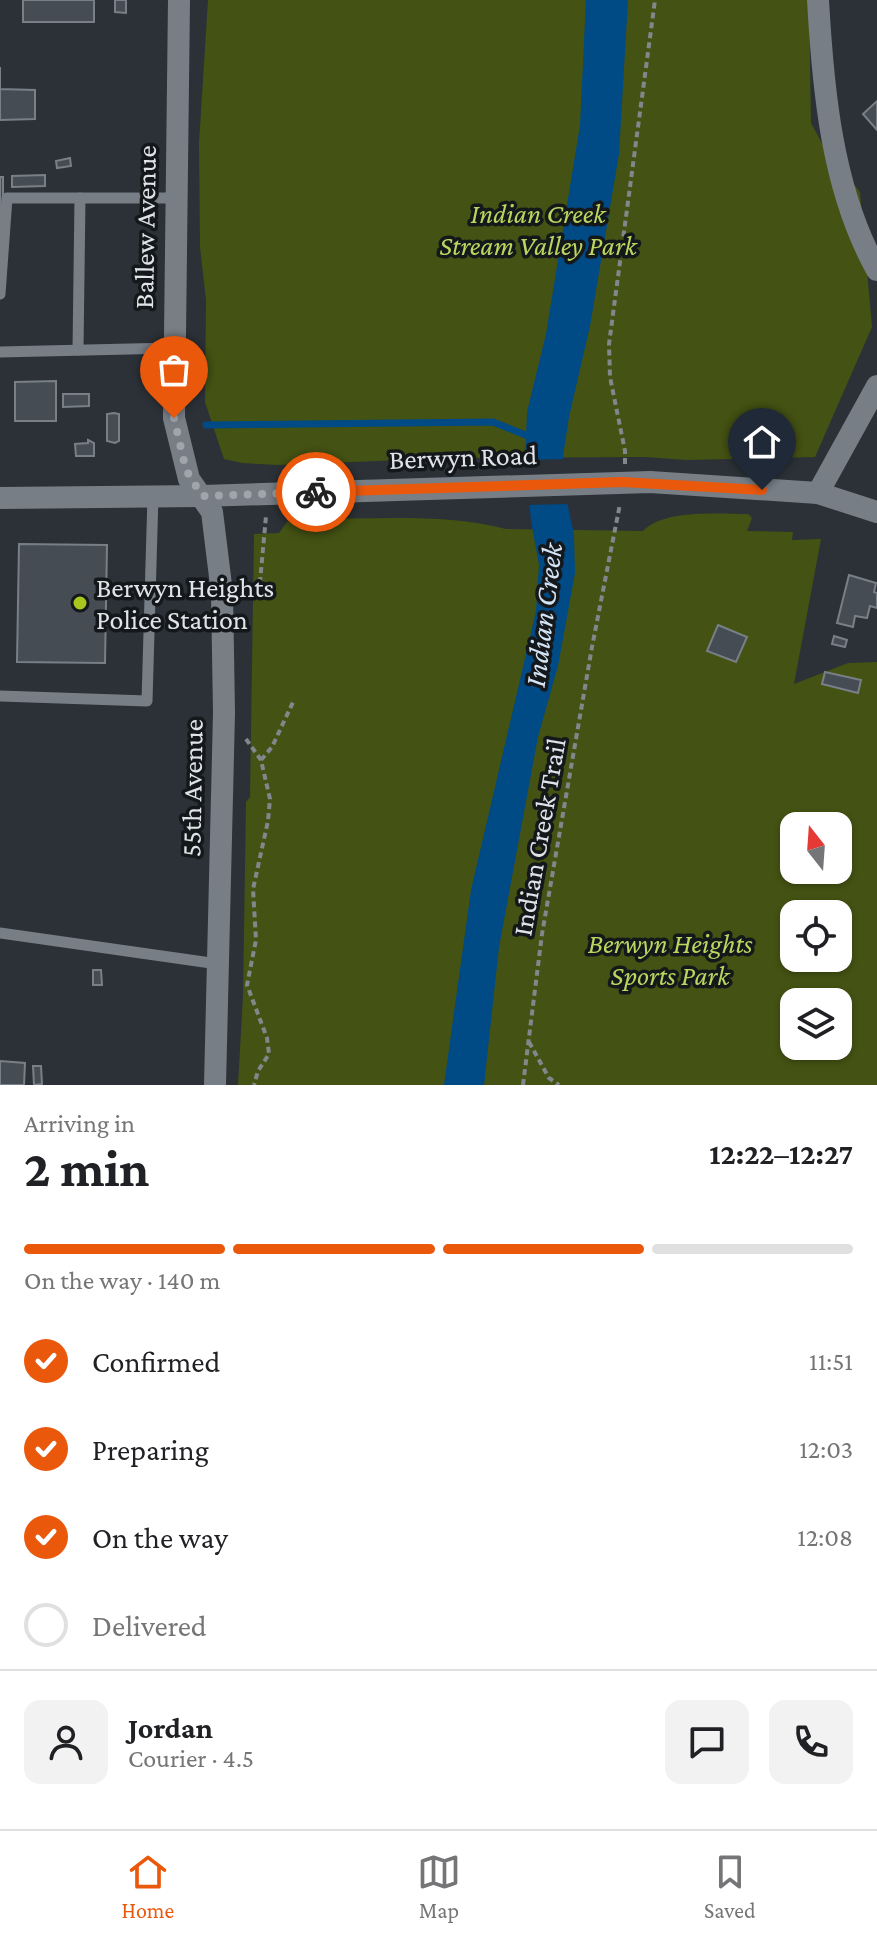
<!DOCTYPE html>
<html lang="en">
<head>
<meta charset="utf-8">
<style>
  body { margin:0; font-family:"Crimson Pro",serif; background:#f2f2f2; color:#202124; height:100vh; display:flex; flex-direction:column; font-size:30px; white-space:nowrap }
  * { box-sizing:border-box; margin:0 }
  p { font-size:26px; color:#757577 }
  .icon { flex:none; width:44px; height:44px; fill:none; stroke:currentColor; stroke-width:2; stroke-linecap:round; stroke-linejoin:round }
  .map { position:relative; height:1085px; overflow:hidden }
  .panel { display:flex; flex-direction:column; background:#fff; flex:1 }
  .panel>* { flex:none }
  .needle { width:52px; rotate:343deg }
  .tools { position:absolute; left:780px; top:812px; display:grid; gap:16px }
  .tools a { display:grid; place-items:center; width:72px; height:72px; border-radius:16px; background:#fff; box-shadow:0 2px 6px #0004; font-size:40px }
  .pin { position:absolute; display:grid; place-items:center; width:68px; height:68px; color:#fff; margin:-82px -34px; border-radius:50% 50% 50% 0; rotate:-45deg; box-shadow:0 0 8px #0007 }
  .pin .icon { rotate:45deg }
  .courier { position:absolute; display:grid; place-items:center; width:80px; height:80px; margin:-40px; border:6px solid #ea580c; border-radius:50%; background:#fff; color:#222; box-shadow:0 2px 10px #0007 }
  .head em { font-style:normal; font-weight:700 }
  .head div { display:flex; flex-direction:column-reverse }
  .head { display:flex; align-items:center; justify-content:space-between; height:136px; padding:0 24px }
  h1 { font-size:52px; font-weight:700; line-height:60px }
  .bar { display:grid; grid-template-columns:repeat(4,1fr); gap:12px 8px; align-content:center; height:96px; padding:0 24px }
  .bar i { height:10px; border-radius:6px; background:#e0e0e0 }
  .bar .selected { background:#ea580c }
  .bar p { grid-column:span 4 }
  .line { display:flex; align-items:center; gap:20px; padding:0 24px; border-top:2px solid #e0e0e0 }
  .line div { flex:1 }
  .round { display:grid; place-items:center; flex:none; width:84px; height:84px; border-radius:16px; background:#f2f2f2 }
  ol { padding:0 24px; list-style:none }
  li { display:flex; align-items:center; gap:24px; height:88px }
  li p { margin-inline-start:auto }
  li .icon { padding:8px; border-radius:50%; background:#ea580c; color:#fff; stroke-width:4 }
  li:last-child { color:#757577 }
  li i { width:44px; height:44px; border:4px solid #e0e0e0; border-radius:50% }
  .tab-bar { display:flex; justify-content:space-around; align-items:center; height:112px; border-top:2px solid #e0e0e0; background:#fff; font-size:22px; color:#757577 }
  .tab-bar a { display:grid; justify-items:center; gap:4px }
  .tab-bar .selected { color:#ea580c }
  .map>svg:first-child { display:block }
</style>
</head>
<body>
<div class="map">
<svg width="877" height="1085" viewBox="0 0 877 1085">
  <rect width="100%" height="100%" fill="#2b3137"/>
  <g fill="#445213" fill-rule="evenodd">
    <path d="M208,0h601l2,123 13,24 36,45 12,135 -57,130 -128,3 -42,-3 -193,1 -174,7 -36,-2 -18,-4 -19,-57 1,-102 -6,-53 -1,-104z"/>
    <path d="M748,514l4,4 -5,13 46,1 -1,8 29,-1 -27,145 54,-21 29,-1v423h-639l5,-89 3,-194 4,-5 4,-263 25,-1 8,-11 10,-3c65,1 146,-7 209,10l137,2c21,-22 76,-17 105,-17zM794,826h44v44h-44zM794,914h44v44h-44zM794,1002h44v44h-44z"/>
  </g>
  <path fill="#004a86" d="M586,0h42l-9,154 -29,172 -21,91 -6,39 4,46 7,33 1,38 -17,93 -20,71 -39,210 -15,138h-40l27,-195 65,-279 3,-46 -8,-44 -6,-61 2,-48 19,-78 34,-209z"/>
  <path fill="#2b3137" d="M567,459l4,45 -46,1 -4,-45z"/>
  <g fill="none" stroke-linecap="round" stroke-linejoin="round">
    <path stroke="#004a86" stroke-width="7" d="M206,425l287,-3 40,16"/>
  </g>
  <g fill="#454c53" stroke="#787f87" stroke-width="2">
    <rect x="23" y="0" width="71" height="22"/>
    <path d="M115,0h11v13l-11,-1z"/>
    <path d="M0,67v22l35,1v29l-35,1z"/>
    <path d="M877,101v29l-14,-16z"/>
    <path d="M70,158l1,8 -14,2 -1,-7z"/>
    <path d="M45,175v11l-33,1v-11z"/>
    <rect x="0" y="177" width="3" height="41"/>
    <path d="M56,381v40h-41v-39z"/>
    <path d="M63,394h26v12l-26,1z"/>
    <path d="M114,413l5,1v27l-4,2 -8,-2v-27z"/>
    <path d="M88,440l6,3v13h-18l-1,-12 13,-1z"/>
    <path d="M19,544l88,1 -2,118 -88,-1z"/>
    <path d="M849,575l27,8 -2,9 3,1v15l-7,-2 -3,12 -12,-2 -2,11 -16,-4z"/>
    <path d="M718,625l29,12 -11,25 -29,-11z"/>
    <path d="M834,636l13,4 -2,7 -13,-3z"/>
    <path d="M825,672l36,8 -3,13 -36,-9z"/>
    <path d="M93,970h8l1,15h-9z"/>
    <path d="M0,1061l25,2 -1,22h-24z"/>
    <path d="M33,1066h8l1,18 -8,1z"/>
  </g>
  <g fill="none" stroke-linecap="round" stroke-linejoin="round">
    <g stroke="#82878c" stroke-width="4" stroke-dasharray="6 4" stroke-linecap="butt">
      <path d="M625,464v-13l-15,-74 -1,-33 46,-344"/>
      <path d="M259,593l7,-77"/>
      <path d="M246,739l15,21 9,39 -2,22 -15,68 3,51 -9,45 20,53 2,16 -11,17 -4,14"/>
      <path d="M261,760l11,-13 22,-47"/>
      <path d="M529,1042l20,36 10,7"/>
      <path d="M523,1085l19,-151 50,-287 28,-143"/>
    </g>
    <g stroke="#777e86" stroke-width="11">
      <path d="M0,294l7,-96h169"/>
      <path d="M78,350l2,-152"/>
      <path d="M0,352l173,-4"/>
      <path d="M0,696l147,5 6,-205"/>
      <path d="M0,933l218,31"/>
    </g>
    <g stroke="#777e86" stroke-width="22">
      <path d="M179,0l-5,418 15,61 23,33 10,81 2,120 -9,372"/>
      <path d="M818,0c5,90 14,190 59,270"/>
      <path d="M818,493l59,-107"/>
      <path d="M0,498l202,-2 448,-14 168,11 59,19"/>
    </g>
  </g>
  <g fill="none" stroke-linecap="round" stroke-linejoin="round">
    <path stroke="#a1a5ab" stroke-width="8" stroke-dasharray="0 14.4" d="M174,418l12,52 16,26 114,-4"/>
    <path stroke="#ea580c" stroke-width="10" d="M316,492l306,-10 140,8"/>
  </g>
  <circle fill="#a8c71e" stroke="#15181b" stroke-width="3" cx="80" cy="603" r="8"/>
  <g text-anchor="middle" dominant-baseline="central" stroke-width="7" stroke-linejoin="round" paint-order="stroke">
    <g font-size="28" font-style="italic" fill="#bad65f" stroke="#15181b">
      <text x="538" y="213">Indian Creek<tspan x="538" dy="32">Stream Valley Park</tspan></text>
      <text x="670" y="943">Berwyn Heights<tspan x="670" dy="32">Sports Park</tspan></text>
    </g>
    <g font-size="28" fill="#e0e4e9" stroke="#15181b">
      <text transform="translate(145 227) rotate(-89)">Ballew Avenue</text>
      <text transform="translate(463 457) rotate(-2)">Berwyn Road</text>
      <text transform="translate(192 788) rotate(-89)">55th Avenue</text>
      <text transform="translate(539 837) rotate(-80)">Indian Creek Trail</text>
    </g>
    <g font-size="28" fill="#e0e4e9" stroke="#15181b" text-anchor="start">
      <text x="96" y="587">Berwyn Heights<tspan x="96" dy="32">Police Station</tspan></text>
    </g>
    <g font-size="30" font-style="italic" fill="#d4e4f5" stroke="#15181b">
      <text transform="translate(543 615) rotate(-83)">Indian Creek</text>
    </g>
  </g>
</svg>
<div class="tools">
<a><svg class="needle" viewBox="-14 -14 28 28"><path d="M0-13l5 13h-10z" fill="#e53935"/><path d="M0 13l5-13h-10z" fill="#757577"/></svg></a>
<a><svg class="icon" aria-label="locate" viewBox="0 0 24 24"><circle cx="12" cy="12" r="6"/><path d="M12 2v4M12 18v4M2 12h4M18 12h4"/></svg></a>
<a><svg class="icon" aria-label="layers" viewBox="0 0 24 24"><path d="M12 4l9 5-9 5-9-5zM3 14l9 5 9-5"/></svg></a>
</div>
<div class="pin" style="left:174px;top:418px;background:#ea580c"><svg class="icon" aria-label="bag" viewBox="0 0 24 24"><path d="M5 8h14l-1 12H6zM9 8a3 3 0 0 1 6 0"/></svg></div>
<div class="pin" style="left:762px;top:490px;background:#1f2937"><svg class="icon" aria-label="home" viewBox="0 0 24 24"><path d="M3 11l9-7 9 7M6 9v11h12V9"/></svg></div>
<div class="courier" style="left:316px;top:492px"><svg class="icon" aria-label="bike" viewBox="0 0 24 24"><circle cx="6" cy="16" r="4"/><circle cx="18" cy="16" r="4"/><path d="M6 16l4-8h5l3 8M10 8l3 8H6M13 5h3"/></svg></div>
</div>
<section class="panel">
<div class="head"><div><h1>2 min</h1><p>Arriving in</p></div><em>12:22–12:27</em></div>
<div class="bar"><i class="selected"></i><i class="selected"></i><i class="selected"></i><i></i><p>On the way · 140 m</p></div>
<ol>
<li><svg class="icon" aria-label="check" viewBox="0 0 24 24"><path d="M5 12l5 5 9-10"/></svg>Confirmed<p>11:51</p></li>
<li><svg class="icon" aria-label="check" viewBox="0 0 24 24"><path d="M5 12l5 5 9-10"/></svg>Preparing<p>12:03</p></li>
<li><svg class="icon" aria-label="check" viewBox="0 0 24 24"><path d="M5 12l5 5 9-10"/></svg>On the way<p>12:08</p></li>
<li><i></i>Delivered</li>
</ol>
<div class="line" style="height:144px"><a class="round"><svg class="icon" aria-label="person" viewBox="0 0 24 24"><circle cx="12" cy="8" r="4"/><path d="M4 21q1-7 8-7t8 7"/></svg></a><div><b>Jordan</b><p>Courier · 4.5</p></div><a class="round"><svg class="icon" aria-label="chat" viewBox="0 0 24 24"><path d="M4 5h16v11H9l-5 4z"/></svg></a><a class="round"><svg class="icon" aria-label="phone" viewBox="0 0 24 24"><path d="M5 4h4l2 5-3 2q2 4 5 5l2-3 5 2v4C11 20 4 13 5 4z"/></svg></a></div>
</section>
<nav class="tab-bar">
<a class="selected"><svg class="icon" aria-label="home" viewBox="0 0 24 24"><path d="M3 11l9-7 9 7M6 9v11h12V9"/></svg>Home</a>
<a><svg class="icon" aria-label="map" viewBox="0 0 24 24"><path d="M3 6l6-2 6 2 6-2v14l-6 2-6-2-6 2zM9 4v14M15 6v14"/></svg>Map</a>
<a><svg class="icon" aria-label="saved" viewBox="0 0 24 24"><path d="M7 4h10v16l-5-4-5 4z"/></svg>Saved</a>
</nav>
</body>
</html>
